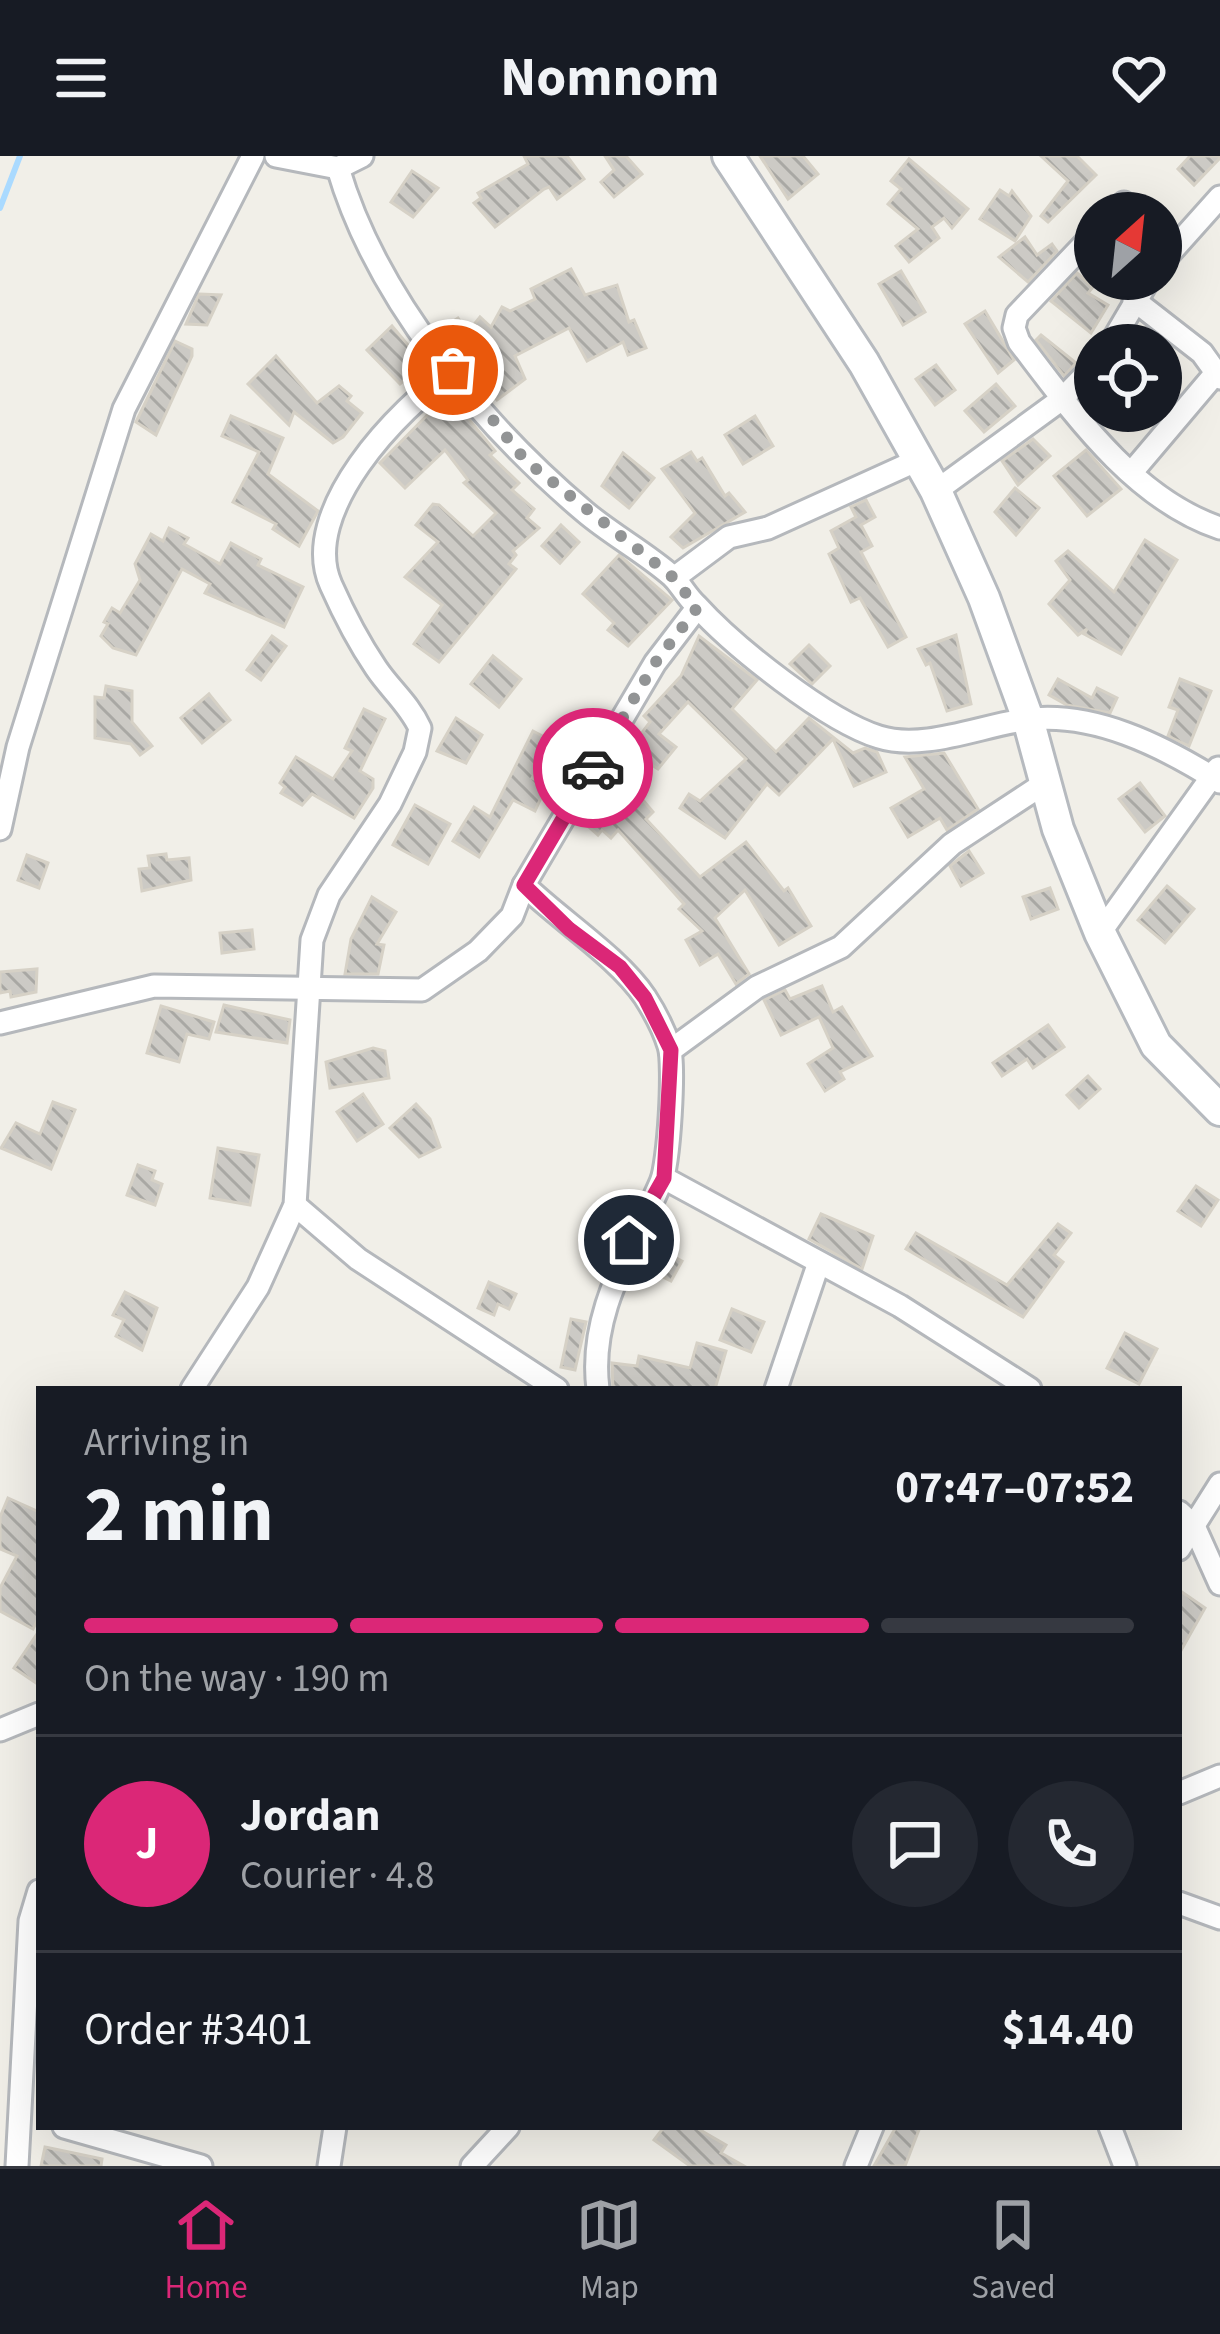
<!DOCTYPE html>
<html lang="en">
<head>
<meta charset="utf-8">
<style>
  body { margin:0; font-family:"Source Sans 3",sans-serif; background:#242831; color:#f1f3f6; height:100vh; display:flex; flex-direction:column; font-size:45px; white-space:nowrap }
  * { box-sizing:border-box; margin:0 }
  p { font-size:39px; color:#9ea1a6 }
  .icon { flex:none; width:66px; height:66px; fill:none; stroke:currentColor; stroke-width:2; stroke-linecap:round; stroke-linejoin:round }
  .map { position:relative; flex:1; overflow:hidden }
  .drawer { position:absolute; left:36px; top:1230px; width:1146px; height:744px; display:flex; flex-direction:column; background:#171b24; border-radius:0px; box-shadow:0 12px 48px #0002 }
  .drawer>* { flex:none }
  .needle { width:78px; rotate:27deg }
  .fabs { position:absolute; left:1074px; top:36px; display:grid; gap:24px }
  .fabs a { display:grid; place-items:center; width:108px; height:108px; border-radius:50%; background:#171b24; box-shadow:0 12px 48px #0002; font-size:60px }
  .pin { position:absolute; display:grid; place-items:center; width:102px; height:102px; color:#fff; margin:-51px; border:6px solid #fff; border-radius:50%; box-shadow:0 3px 12px #0007 }
  .courier { position:absolute; display:grid; place-items:center; width:120px; height:120px; margin:-60px; border:9px solid #db2777; border-radius:50%; background:#fff; color:#222; box-shadow:0 3px 15px #0007 }
  .overview em { font-style:normal; font-weight:700 }
  .overview div { display:flex; flex-direction:column-reverse }
  .overview { display:flex; align-items:center; justify-content:space-between; height:204px; padding:0 48px }
  h1 { font-size:78px; font-weight:700; line-height:90px }
  .bar { display:grid; grid-template-columns:repeat(4,1fr); gap:18px 12px; align-content:center; height:144px; padding:0 48px }
  .bar i { height:15px; border-radius:9px; background:#363941 }
  .bar .selected { background:#db2777 }
  .bar p { grid-column:span 4 }
  .line { display:flex; align-items:center; gap:30px; padding:0 48px; border-top:3px solid #363941 }
  .line div { flex:1 }
  .round { display:grid; place-items:center; flex:none; width:126px; height:126px; border-radius:63px; background:#242831 }
  header { display:flex; justify-content:space-between; align-items:center; height:156px; padding:0 48px; background:#171b24; font-size:54px; font-weight:700 }
  .dock { display:flex; justify-content:space-around; align-items:center; height:168px; border-top:3px solid #363941; background:#171b24; font-size:33px; color:#9ea1a6 }
  .dock a { display:grid; justify-items:center; gap:6px }
  .dock .selected { color:#db2777 }
  .map>svg:first-child { display:block }
</style>
</head>
<body>
<header><svg class="icon" aria-label="menu" viewBox="0 0 24 24"><path d="M4 6h16M4 12h16M4 18h16"/></svg>Nomnom<svg class="icon" aria-label="heart" viewBox="0 0 24 24"><path d="M12 20l-8-8c-3-5 5-10 8-4 3-6 11-1 8 4z"/></svg></header>
<div class="map">
<svg width="1220" height="2010" viewBox="0 0 1220 2010">
  <defs>
    <pattern id="building-back-hatch" width="6" height="6" patternUnits="userSpaceOnUse" patternTransform="scale(3)"><rect width="6" height="6" fill="#cccac5"/><path d="M-1 5l2 2M0 0l6 6M5-1l2 2" fill="none" stroke="#a9a8a4"/></pattern>
  </defs>
  <rect width="100%" height="100%" fill="#f1efe8"/>
  <g fill="none" stroke-linecap="round" stroke-linejoin="round">
    <path stroke="#aadaff" stroke-width="6" d="M0,52l20,-52"/>
  </g>
  <g fill="url(#building-back-hatch)" stroke="#d6d1c6" stroke-width="3">
    <path d="M524,0h43l17,23 -27,20 -8,-12 -5,2 -49,38 -21,-24 7,-5 -3,-5 50,-29z"/>
    <path d="M605,0h21l16,18 -28,23 -13,-15 13,-12z"/>
    <path d="M760,0h43l15,18 -30,25z"/>
    <path d="M1041,0h36l19,19 -48,47 -7,-6 27,-35z"/>
    <path d="M1190,0h30v2l-26,27 -16,-16z"/>
    <path d="M909,3l59,50 -16,19 -8,-10 -12,9 7,11 -30,24 -13,-16 22,-17 -30,-25 13,-15 -10,-8z"/>
    <path d="M412,15l26,17 -25,29 -22,-15z"/>
    <path d="M1000,34l9,6 3,-5 19,25 -16,25 -35,-22z"/>
    <path d="M1025,81l12,18 15,-11 5,7 -29,31 -29,-25z"/>
    <path d="M571,113l14,26 32,-10 12,37 5,-2 12,28 -18,7 -5,-13 -36,19 -18,-33 -54,28 10,23 -28,21 -57,-70 18,-12 10,14 12,-15 11,10 11,-20 8,4 25,-12 -4,-10z"/>
    <path d="M901,115l24,41 -22,13 -24,-41z"/>
    <path d="M1077,117l16,14 -5,6 20,12 -17,28 -40,-32z"/>
    <path d="M199,138l22,1 -14,30 -21,-1z"/>
    <path d="M985,155l29,49 -16,13 -33,-49z"/>
    <path d="M392,170l32,38 -24,20 -33,-34z"/>
    <path d="M1041,179l35,28 -12,13 -28,-36z"/>
    <path d="M175,185l17,8v7l-36,79 -20,-13z"/>
    <path d="M276,200l41,47 22,-17 12,10 -4,5 15,12 -19,24 -10,6 -39,-31 -5,13 -41,-41z"/>
    <path d="M936,209l19,25 -20,15 -19,-26z"/>
    <path d="M996,228l19,22 -31,26 -19,-21z"/>
    <path d="M448,238l47,57 -5,4 29,28 -7,7 22,19 -7,9 12,10 -26,23 3,4 -7,9 7,5 -77,93 -25,-18 28,-39 -37,-28 33,-35 -22,-17 17,-21 6,1 34,31 23,-23 -32,-30 4,-3 -23,-30 -40,38 -25,-25z"/>
    <path d="M231,260l52,22 -15,36 50,37 -19,35 -26,-17 3,-5 -43,-22 26,-50 -37,-16z"/>
    <path d="M755,260l18,30 -30,18 -18,-29z"/>
    <path d="M1033,283l17,17 -32,29 -16,-24z"/>
    <path d="M1086,294l35,39 -34,27 -33,-40z"/>
    <path d="M691,296l6,9 5,-3 23,38 4,-3 16,19 -62,36 -12,-11 24,-24 -33,-44z"/>
    <path d="M623,297l31,25 -25,30 -27,-22z"/>
    <path d="M1015,332l24,20 -23,27 -21,-23z"/>
    <path d="M866,344l9,17 -14,8 11,21 -11,6 45,85 -18,10 -28,-49 -9,4 -22,-48 10,-6 -8,-17 25,-14 -5,-10z"/>
    <path d="M561,369l18,17 -19,21 -18,-17z"/>
    <path d="M169,372l19,10 -4,6 36,20 11,-21 30,16 -3,6 45,22 -19,40 -79,-34 5,-9 -28,-15 -46,86 -23,-7 -12,-12 7,-12 -4,-2 8,-14 8,5 20,-33 -5,-16 16,-30 12,7z"/>
    <path d="M1145,384l32,20 -56,94 -37,-20 3,-5 -9,6 -29,-31 21,-24 -14,-19 12,-10 46,41z"/>
    <path d="M619,399l53,45 -44,46 -20,-16 6,-7 -31,-29z"/>
    <path d="M956,479l15,69 -24,7 -17,-48 -4,2 -8,-16z"/>
    <path d="M272,480l14,10 -25,34 -14,-10z"/>
    <path d="M699,480l58,44 -25,29 44,43 33,-34 44,35 12,-5 12,4 9,20 -32,14 -21,-47 -54,56 -12,-11 -42,54 -45,-30 9,-14 11,7 46,-42 -58,-57 -29,32 17,13 -18,22 -29,-19 21,-28 -6,-6 37,-40z"/>
    <path d="M809,489l21,21 -18,18 -22,-20z"/>
    <path d="M493,500l28,23 -22,28 -28,-23z"/>
    <path d="M1058,523l34,19 5,-10 20,10 -7,15 -43,-8 -18,-10z"/>
    <path d="M1180,523l31,12 -22,55 -21,-10 10,-26 -9,-3z"/>
    <path d="M106,530l26,5v31l20,24 -12,9 -9,-11 -36,-6v-41l9,1z"/>
    <path d="M209,538l21,26 -28,23 -21,-25z"/>
    <path d="M364,553l21,10 -25,52 13,8v9l-19,30 -42,-24 -10,11 -21,-12 4,-6 -5,-4 16,-26 37,22 19,-28 -7,-3z"/>
    <path d="M456,562l26,17 -16,28 -29,-12z"/>
    <path d="M533,575l19,10 -20,37 15,7 -12,26 -22,-11 -34,57 -26,-16 21,-34 16,10z"/>
    <path d="M944,597l34,56 -31,21 -7,-12 -32,19 -17,-29 33,-19 -19,-32z"/>
    <path d="M627,625l26,31 -7,7 54,58 46,-35 38,49 4,-3 23,38 -32,19 -34,-55 -30,28 34,56 -13,10 -18,-30 -18,11 -14,-25 16,-9 -23,-22 5,-5 -66,-74 -7,8 -9,-8 -4,5 -17,-15z"/>
    <path d="M1140,627l25,33 -20,16 -26,-33z"/>
    <path d="M415,649l35,19 -22,40 -35,-19z"/>
    <path d="M969,695l14,22 -22,13 -11,-20z"/>
    <path d="M166,698l1,6 22,-2 2,22 -49,11 -3,-22 11,-1 -2,-12z"/>
    <path d="M27,699l21,8 -9,25 -21,-8z"/>
    <path d="M1167,730l27,23 -29,34 -27,-23z"/>
    <path d="M1050,732l8,21 -27,10 -8,-22z"/>
    <path d="M372,741l24,15 -19,32 7,1 -6,29h-33l6,-35z"/>
    <path d="M252,774l2,19 -32,4 -2,-20z"/>
    <path d="M37,813l-1,23 -25,5 -1,-6 -10,2v-21z"/>
    <path d="M822,830l11,26 9,-5 30,49 -32,16 4,7 -19,12 -17,-27 25,-16 -14,-31 -38,18 -17,-35 21,-10 5,9z"/>
    <path d="M224,849l66,15 -3,23 -71,-11z"/>
    <path d="M161,850l53,16 -5,17 -22,-5 -8,28 -32,-9z"/>
    <path d="M1048,869l16,22 -31,21 -6,-9 -25,17 -9,-13z"/>
    <path d="M373,892l12,3 4,27 -59,10 -4,-26z"/>
    <path d="M1088,920l12,13 -21,19 -12,-13z"/>
    <path d="M363,938l20,30 -26,17 -20,-29z"/>
    <path d="M53,946l22,8 -24,59 -50,-21 15,-25 24,11z"/>
    <path d="M416,948l14,15 10,28 -21,10 -29,-29z"/>
    <path d="M218,992l41,7 -9,50 -40,-7z"/>
    <path d="M138,1009l17,6 -3,9 10,4 -7,21 -28,-10z"/>
    <path d="M1196,1030l22,14 -17,26 -23,-15z"/>
    <path d="M821,1058l52,22 -11,33 -53,-30z"/>
    <path d="M1058,1068l13,9 -17,22 9,7 -40,55 -117,-68 10,-16 91,52z"/>
    <path d="M650,1088l32,17 -11,20 -32,-16z"/>
    <path d="M489,1126l27,12 -7,15 -11,-5 -4,11 -16,-7z"/>
    <path d="M125,1136l32,16 -15,42 -26,-14 8,-16 -11,-5z"/>
    <path d="M732,1153l32,13 -13,30 -31,-12z"/>
    <path d="M571,1163l15,3 -11,48 -14,-3z"/>
    <path d="M1125,1177l32,16 -18,35 -32,-16z"/>
    <path d="M697,1187l29,8 -11,38h-102l-1,-26 25,3 2,-10 51,12z"/>
    <path d="M8,1342l31,14v105l-6,12 -33,-18v-23l17,-32 -17,-7v-32z"/>
    <path d="M1179,1434l26,18 -26,46z"/>
    <path d="M39,1475v54l-25,-17z"/>
    <path d="M664,1971h31l31,18 -5,8 23,13h-54l-36,-26z"/>
    <path d="M896,1971h24l-15,39h-31z"/>
    <path d="M45,1991l57,12 -1,7h-60z"/>
  </g>
  <g fill="none" stroke-linecap="round" stroke-linejoin="round">
    <g stroke="#b5b8bc" stroke-width="27">
      <g id="minor">
        <path d="M276,0l62,12 24,-12"/>
        <path d="M338,12c38,130 144,257 247,344 27,23 61,41 88,65 8,8 14,20 23,28 38,42 131,116 183,132 44,14 101,-11 145,-17 68,-10 139,26 196,62"/>
        <path d="M1114,57l10,-10"/>
        <path d="M1095,77l-78,82 -3,13 5,14c53,69 114,157 201,186"/>
        <path d="M1161,107l59,-66"/>
        <path d="M1134,144l68,53 18,25"/>
        <path d="M1110,189l39,-66"/>
        <path d="M1132,316l83,-98"/>
        <path d="M936,335l126,-92 33,-34"/>
        <path d="M674,422l55,-41 39,-9 150,-68"/>
        <path d="M0,673l18,-82 106,-338 129,-253"/>
        <path d="M524,729c36,35 94,72 121,112 9,14 19,33 24,49 6,18 0,119 -8,136 -29,68 -73,130 -63,207"/>
        <path d="M1100,777l118,-165"/>
        <path d="M0,867l154,-37 268,4 56,-39 34,-35 12,-31 131,-222 42,-55"/>
        <path d="M671,894l86,-63 84,-40 111,-103 93,-61"/>
        <path d="M664,1022l236,128 130,83"/>
        <path d="M295,1049l63,54 199,130"/>
        <path d="M192,1233l66,-102 37,-82 17,-265 17,-45 61,-91 25,-52 5,-24c-11,-24 -30,-39 -44,-60 -17,-25 -33,-56 -45,-83 -33,-73 68,-177 122,-214"/>
        <path d="M776,1233l42,-124"/>
        <path d="M1179,1356l15,14 26,58"/>
        <path d="M1179,1393l41,-65"/>
        <path d="M0,1574l39,-16"/>
        <path d="M1179,1637l41,-17"/>
        <path d="M1179,1747l41,15"/>
        <path d="M64,1971l137,39"/>
        <path d="M1110,1971l15,39"/>
        <path d="M17,2010l13,-245 9,-30"/>
        <path d="M329,2010l6,-39"/>
        <path d="M472,2010l36,-39"/>
        <path d="M856,2010l16,-39"/>
      </g>
    </g>
    <g stroke="#b6babf" stroke-width="36">
      <path id="secondary" d="M728,0l136,207 72,128 48,107 44,121 30,110 42,104 56,112 64,65"/>
    </g>
    <use href="#minor" stroke="#fff" stroke-width="21"/>
    <use href="#secondary" stroke="#fff" stroke-width="30"/>
  </g>
  <g fill="none" stroke-linecap="round" stroke-linejoin="round">
    <path stroke="#929495" stroke-width="12" stroke-dasharray="0 21.6" d="M453,214l72,90 149,118 23,30 -42,55 -62,105"/>
    <path stroke="#db2777" stroke-width="15" d="M593,612l-69,117 45,44 51,38 25,31 26,52 -7,128 -35,62"/>
  </g>
</svg>
<div class="fabs">
<a><svg class="needle" viewBox="-14 -14 28 28"><path d="M0-13l5 13h-10z" fill="#e53935"/><path d="M0 13l5-13h-10z" fill="#9ea1a6"/></svg></a>
<a><svg class="icon" aria-label="locate" viewBox="0 0 24 24"><circle cx="12" cy="12" r="6"/><path d="M12 2v4M12 18v4M2 12h4M18 12h4"/></svg></a>
</div>
<div class="pin" style="left:453px;top:214px;background:#ea580c"><svg class="icon" aria-label="bag" viewBox="0 0 24 24"><path d="M5 8h14l-1 12H6zM9 8a3 3 0 0 1 6 0"/></svg></div>
<div class="pin" style="left:629px;top:1084px;background:#1f2937"><svg class="icon" aria-label="home" viewBox="0 0 24 24"><path d="M3 11l9-7 9 7M6 9v11h12V9"/></svg></div>
<div class="courier" style="left:593px;top:612px"><svg class="icon" aria-label="car" viewBox="0 0 24 24"><path d="M5 17H2v-5l4-1 3-4h7l3 4 3 1v5h-3M9 17h6M6 11h13"/><circle cx="7" cy="17" r="2"/><circle cx="17" cy="17" r="2"/></svg></div>
<section class="drawer">
<div class="overview"><div><h1>2 min</h1><p>Arriving in</p></div><em>07:47–07:52</em></div>
<div class="bar"><i class="selected"></i><i class="selected"></i><i class="selected"></i><i></i><p>On the way · 190 m</p></div>
<div class="line" style="height:216px"><b class="round" style="background:#db2777;color:#fff">J</b><div><b>Jordan</b><p>Courier · 4.8</p></div><a class="round"><svg class="icon" aria-label="chat" viewBox="0 0 24 24"><path d="M4 5h16v11H9l-5 4z"/></svg></a><a class="round"><svg class="icon" aria-label="phone" viewBox="0 0 24 24"><path d="M5 4h4l2 5-3 2q2 4 5 5l2-3 5 2v4C11 20 4 13 5 4z"/></svg></a></div>
<div class="line" style="height:156px"><div>Order #3401</div><b>$14.40</b></div>
</section>
</div>
<nav class="dock">
<a class="selected"><svg class="icon" aria-label="home" viewBox="0 0 24 24"><path d="M3 11l9-7 9 7M6 9v11h12V9"/></svg>Home</a>
<a><svg class="icon" aria-label="map" viewBox="0 0 24 24"><path d="M3 6l6-2 6 2 6-2v14l-6 2-6-2-6 2zM9 4v14M15 6v14"/></svg>Map</a>
<a><svg class="icon" aria-label="saved" viewBox="0 0 24 24"><path d="M7 4h10v16l-5-4-5 4z"/></svg>Saved</a>
</nav>
</body>
</html>
